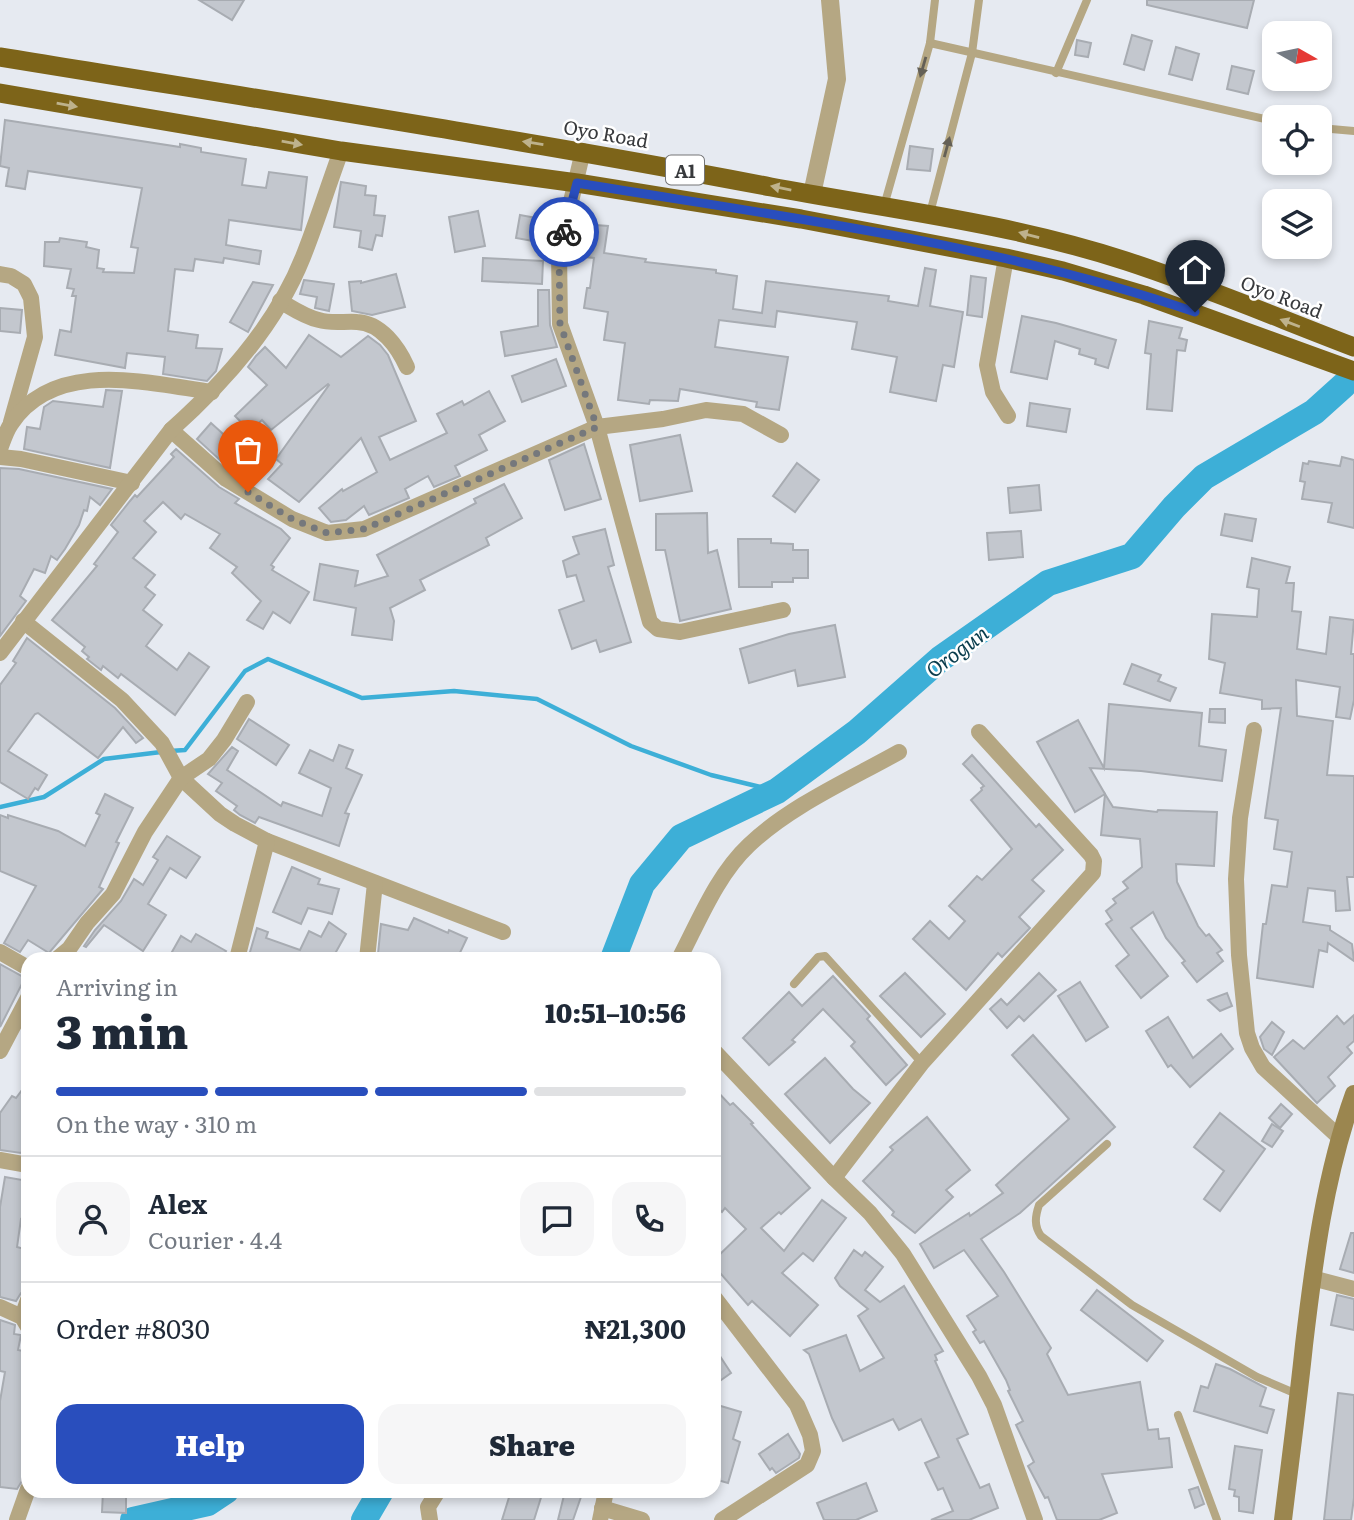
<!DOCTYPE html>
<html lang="en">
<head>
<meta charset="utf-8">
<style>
  body { margin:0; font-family:Literata,serif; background:#f6f6f7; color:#1f2937; height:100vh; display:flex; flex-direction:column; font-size:26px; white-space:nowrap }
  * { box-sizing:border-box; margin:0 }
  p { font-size:23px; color:#747a83 }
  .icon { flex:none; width:38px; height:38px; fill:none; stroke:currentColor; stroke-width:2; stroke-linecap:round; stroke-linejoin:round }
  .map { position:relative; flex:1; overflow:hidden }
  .sheet { position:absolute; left:21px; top:952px; width:700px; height:546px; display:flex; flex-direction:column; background:#fff; border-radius:21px; box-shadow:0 4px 10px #0003 }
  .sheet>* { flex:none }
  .needle { width:46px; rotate:99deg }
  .buttons { position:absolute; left:1262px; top:21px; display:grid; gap:14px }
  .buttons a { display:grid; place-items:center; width:70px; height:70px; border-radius:14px; background:#fff; box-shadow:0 4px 10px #0003; font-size:35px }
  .pin { position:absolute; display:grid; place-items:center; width:60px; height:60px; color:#fff; margin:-72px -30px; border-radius:50% 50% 50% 0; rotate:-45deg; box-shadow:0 0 7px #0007 }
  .pin .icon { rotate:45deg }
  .courier { position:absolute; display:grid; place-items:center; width:70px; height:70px; margin:-35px; border:5px solid #294ebd; border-radius:50%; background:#fff; color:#222; box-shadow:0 2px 9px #0007 }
  .overview em { font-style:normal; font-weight:800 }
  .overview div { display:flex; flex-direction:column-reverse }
  .overview { display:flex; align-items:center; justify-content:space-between; height:119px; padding:0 35px }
  h1 { font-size:46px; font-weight:800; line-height:52px }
  .bar { display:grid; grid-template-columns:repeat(4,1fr); gap:10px 7px; align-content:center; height:84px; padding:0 35px }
  .bar i { height:9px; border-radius:5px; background:#e0e1e3 }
  .bar .on { background:#294ebd }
  .bar p { grid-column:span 4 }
  .line { display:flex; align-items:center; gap:18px; padding:0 35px; border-top:2px solid #e0e1e3 }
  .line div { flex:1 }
  .round { display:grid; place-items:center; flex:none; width:74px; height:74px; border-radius:21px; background:#f6f6f7 }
  .cta { display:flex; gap:14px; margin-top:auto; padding:14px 35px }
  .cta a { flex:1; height:80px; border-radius:21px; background:#294ebd; color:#fff; font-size:28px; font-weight:800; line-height:80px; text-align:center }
  .cta a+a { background:#f6f6f7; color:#1f2937 }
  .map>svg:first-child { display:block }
</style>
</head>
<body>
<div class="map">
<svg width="1354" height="1520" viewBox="0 0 1354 1520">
  <rect width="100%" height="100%" fill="#e6eaf1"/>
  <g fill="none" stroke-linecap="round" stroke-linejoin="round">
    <g stroke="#3dafd7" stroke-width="4.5">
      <path d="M170,751l15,-1 60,-79 23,-12 94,39 92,-7 83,8 94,47 80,29 66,16"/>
      <path d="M0,807l44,-10 60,-38 57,-7"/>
    </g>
    <g stroke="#3dafd7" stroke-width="26">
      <path d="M613,959l29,-75 39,-47 96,-46 80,-59 83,-73 108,-76 84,-27 42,-49 30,-30 110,-65 30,-27"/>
      <path d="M133,1520l75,-17 18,-12"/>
      <path d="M364,1520l17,-29"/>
    </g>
  </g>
  <g fill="#c3c7ce" stroke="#a8acb2" stroke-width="2">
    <path d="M199,0h45l-12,20z"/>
    <path d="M1147,0h107l-7,28 -100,-23z"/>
    <path d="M1132,35l20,6 -8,29 -20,-6z"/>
    <path d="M1077,40l14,3 -3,14 -13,-2z"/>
    <path d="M1176,47l23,7 -7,26 -23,-6z"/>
    <path d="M1232,66l22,5 -6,23 -21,-5z"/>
    <path d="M5,120l175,27v-3l21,4v4l45,7 -4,26 24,3 3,-16 38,5 -6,53 -72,-10 -3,25 35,6 -2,13 -35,-6 -1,5 -28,-4 -2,12 -18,-2 -7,62 30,4 -2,13 26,1 -6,22 -9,10 -44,-7 2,-17 -38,-4 -2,15 -70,-13 5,-25 11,2 5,-36h-4l2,-7 -7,-1 4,-19 -27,-3 1,-24h14l1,-4 27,4 -1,5 13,3 -2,18 7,1 -1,3 31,1 4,-25 -7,-1 11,-59 -114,-17 -3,18 -19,-3 3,-18 -9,-2z"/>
    <path d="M910,146l23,3 -3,22 -23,-2z"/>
    <path d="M341,182l25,4 -1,9 11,1 -2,19 11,1 -3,20 -6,-1 -4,15 -13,-3 2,-16 -27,-4z"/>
    <path d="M478,211l7,35 -30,6 -6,-35z"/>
    <path d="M520,215l33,6 -3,16 -6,-1v7l-28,-5z"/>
    <path d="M595,225l13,1 -4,27 42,6 -1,3 71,8v3l21,3 -4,33 29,4 4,-32 123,15 -1,5 30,5 7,-38 11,2 -6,36 33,6 -9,55 -11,-2 -7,36 -46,-9 7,-35 -45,-8 5,-27 -80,-11 -2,16 -56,-7 -4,27 73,10 -9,53 -23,-3 1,-5 -77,-13 -2,12 -28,-1 -1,4 -31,-4 7,-57 -21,-3 4,-28 -24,-4 3,-20h3l4,-30 -9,-1v-7l-10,-2 1,-21h19z"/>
    <path d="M483,258l60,3 -1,23 -60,-3z"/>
    <path d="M396,274l9,33 -33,8 -20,-4 -3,-29 12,-1v2z"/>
    <path d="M971,276l15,2 -4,39 -15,-2z"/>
    <path d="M304,280l30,4 -5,27 -14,-3 2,-11 -17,-3z"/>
    <path d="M253,282l20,3 -25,47 -18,-10z"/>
    <path d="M538,290h11l1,35 7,22 -52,9 -4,-24 37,-6z"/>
    <path d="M0,308l22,2 -2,23 -20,-2z"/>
    <path d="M1022,316l34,7 60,17 -8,28 -13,-4 1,-5 -17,-5 1,-5 -25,-8 -8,38 -36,-7z"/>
    <path d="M1149,321l33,7 -3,10 8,2 -2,11 -8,-1 -5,61 -25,-2 4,-55 -6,-1z"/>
    <path d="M309,335l32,22 27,-21 12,9 8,10 28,66 -37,16 11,23 57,-27 -10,-19 25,-13 2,4 25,-14 16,30 -26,14 8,15 -32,16 5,10 -26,11 -6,-11 -23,13 4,9 -40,17 -5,-9 -18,14 -15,2 -12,-14 23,-19 1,2 34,-19 -16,-34 -62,64 -31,-23 14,-15 -6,-5 53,-74 -1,-1 -57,46 -9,-10 -12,11 -15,-15 32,-31 -19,-18 8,-11 9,-9 21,21z"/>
    <path d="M556,359l10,27 -44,16 -10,-26z"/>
    <path d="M106,390l16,1 -12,77 -86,-19 3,-22 13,2 4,-22 9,-6 50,6z"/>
    <path d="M1030,403l40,6 -4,23 -39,-6z"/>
    <path d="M211,423l53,48 -11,12 -21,-12 -35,-32z"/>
    <path d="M680,435l12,56 -52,10 -10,-56z"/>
    <path d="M584,444l17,55 -36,11 -16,-50z"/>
    <path d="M176,449l43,38 20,12 -4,4 46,26 9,9 -19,27 3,2 -2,3 37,22 -19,31 -17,-11 -10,17 -16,-9 14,-19 -29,-28 5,-6 -27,-19 10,-14 -35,-20 -4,5 -18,-17 -19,19 12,11 -23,26 22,17 -10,12 10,8 -12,15 19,15 -16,21 31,24 12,-17 20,14 -34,48 -54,-41 -3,4 -15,-12 -2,4 -14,-11 2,-2 -7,-6 3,-4 -33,-27 45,-54 -3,-2 24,-32 -7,-7 19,-24 5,-6 2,2 37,-40 -3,-3z"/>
    <path d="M1342,457l12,3v68l-26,-6 4,-19 -30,-4 3,-17 -5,-1 3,-18 5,1 1,-3 31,5z"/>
    <path d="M797,463l22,17 -24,32 -22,-16z"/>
    <path d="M0,468l19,1 93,20 -12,16 -10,-8 -3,14 -3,-1 -5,15 -14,24 -8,11 -6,-4 -6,17 -11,-4 -14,27 6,5 -26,35z"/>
    <path d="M504,484l18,34 -36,20 3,7 -69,35 5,10 -35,18 4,13 -2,19 -40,-5 4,-27 -42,-8 6,-36 38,7 -3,15 33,-10 -11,-21 99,-52 -2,-4z"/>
    <path d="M1039,485l2,25 -31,3 -2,-25z"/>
    <path d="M707,513l1,40 9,-3 14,59 -51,12 -15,-71h-9v-36z"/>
    <path d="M1225,514l31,5 -4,22 -31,-6z"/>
    <path d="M605,529l9,36 -6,2 23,75 -31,10 -4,-12 -24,9 -13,-39 25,-9 -8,-26 -9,2 -4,-16 16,-7 -6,-17z"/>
    <path d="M1021,531l2,26 -34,3 -2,-27z"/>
    <path d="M738,539h33v4l22,1v6h15v28h-15v4h-21v5h-33z"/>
    <path d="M1252,558l38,9 -4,16h8l-2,28 9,1 -4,37 29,5 4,-37 24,3 -3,34h3v46l-4,19 -14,-2 4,-30 -44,-7 1,36 36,5 -6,54 27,1v101h-7l3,33 -14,1 -1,-20 -27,-3 -5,34 27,4v4l22,14 2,17 -26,-18 -1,9 -8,-2 -6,37 -56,-9 6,-54h3l6,-39 15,2 5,-35 -18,-3 4,-29 -13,-2 16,-110 -19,1v-9l-42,-7 5,-30 -16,-4 3,-45 45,3 2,-28 -12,-2z"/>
    <path d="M835,625l10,52 -47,9 -3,-16 -46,13 -9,-34 49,-15z"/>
    <path d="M27,638l88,70 28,30 -7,5 -13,-16 -25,31 -60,-45 -3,1 -27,37 39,24 -9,15 -3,-2 -7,11 -28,-17v-97l16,-22 -3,-2z"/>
    <path d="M1132,664l29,11 -3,6 18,7 -6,13 -46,-17z"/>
    <path d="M1109,704l93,9 -3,33 27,4 -4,31 -81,-10 -51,-3 15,26 -30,18 -38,-70 41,-22 26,48z"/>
    <path d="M1210,709h15v14l-16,-1z"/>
    <path d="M249,719l40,26 -13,20 -39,-26z"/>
    <path d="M339,745l14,5 -7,18 16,7 -17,38 4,1 -10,32 -80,-29 -4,6 -15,-8 -6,-5 3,-4 -21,-15 6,-8 -14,-9 24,-27 6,4 -11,19 54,36 2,-4 39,14 9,-28 -32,-15 11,-23 23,11z"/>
    <path d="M972,755l64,72 3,-3 24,26 -31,30 12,11 -25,26 11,11 -28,29 -4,-4 -32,37 -53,-51 17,-18 19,18 16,-18 -16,-15 28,-30 5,4 30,-31 -41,-49 11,-10 -1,-2 3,-2 -21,-22z"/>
    <path d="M105,794l28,14 -17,34 3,1 -20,44 4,2 -54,64 -21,-13 -8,12 -16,-9 32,-57 -36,-15v-56l8,3v-3l50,16 27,15 15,-31 -4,-2z"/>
    <path d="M1105,794l8,13 44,5 1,-2 59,2 -3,54 -38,-2 1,18 21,44 8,10 3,-2 13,16 -5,3 6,8 -26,21 -15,-19 3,-2 -19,-23 -13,-26 -22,16 37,48 -27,22 -25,-32 13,-11 -23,-31 6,-4 -6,-9 10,-8 -3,-4 15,-11 -5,-6 19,-15 -2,-28 -39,-4z"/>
    <path d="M167,836l33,21 -14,21 -16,-10 -22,36 18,11 -23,36 -39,-26 -18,22 -2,-1 11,-16 26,-29 13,-22 9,6 15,-25 -5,-3z"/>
    <path d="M292,867l28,12 -2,5 21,5 -7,25 -24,-6 -7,16 -28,-12z"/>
    <path d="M414,918l34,15 1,-3 18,8 -10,21h-58l-21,-5 3,-30 27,6z"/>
    <path d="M329,922l17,12 -14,25h-84l9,-31 11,4 -2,6 34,12 9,-19 12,6z"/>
    <path d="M196,934l30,17 -5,8h-53l13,-23 10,6z"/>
    <path d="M0,964l25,14 -25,49z"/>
    <path d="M905,973l40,41 -24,23 -41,-41z"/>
    <path d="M1039,973l17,17 -32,31 -5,-5 -12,12 -17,-19 11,-10 6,6z"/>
    <path d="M833,976l37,40 -3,3 40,46 -21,20 -35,-39 4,-4 -32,-33 -31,31 3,2 -26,23 -26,-27 46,-46 13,14z"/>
    <path d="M1080,982l28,45 -22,14 -28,-45z"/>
    <path d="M1227,993l5,13 -12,5 -12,-11z"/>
    <path d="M1354,1015v26l-7,6 5,6 -24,24 7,9 -18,17 -43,-46 19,-17 11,9 33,-33 7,8z"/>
    <path d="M1168,1017l25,41 28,-24 12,15 -43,38 -19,-22 -3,2 -22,-36z"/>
    <path d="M1272,1022l12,10 -12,23 -8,-6 -4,-12z"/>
    <path d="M1033,1035l82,92 -95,86 -39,26 23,33 47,76 -4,6 21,41 72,-13 8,48 10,-1 1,10 10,-1 3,29 -70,7 15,39 -18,7h-42l-9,-23 -3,1 -17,-32 6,-4 -18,-37 7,-4 -15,-30 2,-1 -4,-10 -22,-39 -4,2 -7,-11 3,-2 -9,-14 31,-20 -34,-46 -30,18 -14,-24 49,-31 1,3 33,-23 -7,-8 73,-66 -57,-64z"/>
    <path d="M825,1058l28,31 17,14 -40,40 -45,-49z"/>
    <path d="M28,1082v60l-7,11 -21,-3v-37l12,-17 4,2z"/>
    <path d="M714,1088l16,17 3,-2 20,20 -2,1 59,64 -29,26 -2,-2 -18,16 23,23 38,-51 24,18 -33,43 -10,-8 -21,20 36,32 -28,31 -38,-35 -4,4 -34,-39v-6l32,-31 -21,-21 -3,4 -8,-8z"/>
    <path d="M1281,1104l11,10 -12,14 -11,-10z"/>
    <path d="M1220,1113l45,36 -45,62 -16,-12 20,-28 -30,-24z"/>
    <path d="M927,1117l43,53 -24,20 7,7 -38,36 -23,-18 2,-3 -31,-31 30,-31 -3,-3z"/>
    <path d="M1272,1124l11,7 -11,16 -10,-6z"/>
    <path d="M5,1177l23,4v39l-7,-1 -4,28 11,3v40l-7,3 -5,8 -16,-4v-90z"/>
    <path d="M1351,1233h3v40l-14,-4z"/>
    <path d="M854,1250l8,6 3,-4 18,15 -18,23 15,12 24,-16 39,65 -8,4 2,5 -2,1 33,73 -11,5 23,49 9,-4 9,24 -29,12h-38l22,-9 -10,-23 -5,2 -13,-27 14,-6 -18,-38 -22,11 -6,-11 -50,22 -11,-23 -23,-64 -5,-4 42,-15 14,36 24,-13 -26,-42 10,-7 -28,-23 -5,-8z"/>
    <path d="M1097,1290l66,51 -16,20 -66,-51z"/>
    <path d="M1337,1295l17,4v31l-23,-5z"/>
    <path d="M0,1320l15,5 -1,9 7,1 -3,15 10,2v79l-6,50 -5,8 -17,-2v-86l5,-29 -5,-1z"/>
    <path d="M714,1347l17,26 -17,12z"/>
    <path d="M1216,1364l14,5 36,19 -6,18 14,4 -7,23 -73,-22 7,-25 7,2z"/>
    <path d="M1338,1393l16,2v103l-3,22h-27z"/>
    <path d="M714,1404l27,8 -8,27 7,3 -12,41 -14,-4z"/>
    <path d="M788,1434l12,20 -1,4 -23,15 -4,-5 -2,2 -11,-16z"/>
    <path d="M1235,1446l27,4 -9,63 -14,-2v-14l-5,-1 1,-6 -6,-1z"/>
    <path d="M866,1483l11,28 -21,9h-32l-7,-17z"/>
    <path d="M1198,1487l6,17 -9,4 -6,-18z"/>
    <path d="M103,1491h23v22l-24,-1z"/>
    <path d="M511,1491h32l-9,29h-32z"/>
    <path d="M565,1491h18l-10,29h-15z"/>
  </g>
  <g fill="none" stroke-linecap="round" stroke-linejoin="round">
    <g stroke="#b5a783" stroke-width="8">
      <path d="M930,43l344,78"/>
      <path d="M1056,73l31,-73"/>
      <path d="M1320,128l34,3"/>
      <path d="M884,206l46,-163 5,-43"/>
      <path d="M930,213l42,-160 7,-53"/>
      <path d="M794,984l24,-27 7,-1 97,107"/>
      <path d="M1107,1144l-68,61c-4,12 -5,21 2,31l91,69 125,72 42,18"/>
      <path d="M1178,1415l39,105"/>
    </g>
    <g stroke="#b5a783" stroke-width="16">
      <path d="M583,151l-24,101 1,72 37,103 53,195 8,7 22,3 103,-22"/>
      <path d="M1006,258l-19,107 6,27 15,24"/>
      <path d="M0,274l11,2 13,8 7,14 4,39 -24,85"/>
      <path d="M280,301c12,7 25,16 39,19 12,4 26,1 38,2 24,1 41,25 50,45"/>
      <path d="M171,430l55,49 66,40 35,14 37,-4 233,-102 66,-8 43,-9 37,4 38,21"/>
      <path d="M0,449c3,-8 6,-18 11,-25 44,-66 136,-41 201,-32"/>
      <path d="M0,457l21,2 111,24"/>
      <path d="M23,621l99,79 40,43 19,35 39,36 15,10 32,17 236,91"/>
      <path d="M0,653l171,-223c54,-48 105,-105 132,-173 14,-35 25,-71 38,-106"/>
      <path d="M1254,730l-14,88 -4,61 3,76 8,78 5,15 11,19 76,70"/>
      <path d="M0,952l28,16"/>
      <path d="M57,959l12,-10 18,-26 26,-29 32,-62 36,-54 28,-19 15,-19 23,-38"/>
      <path d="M237,959l30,-118"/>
      <path d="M367,959l8,-76"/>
      <path d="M679,959c20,-38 38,-84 70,-114 41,-39 100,-65 150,-93"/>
      <path d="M0,1051l28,-53"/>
      <path d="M714,1051l120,127 36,35 33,41 76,122 15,29 41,115"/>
      <path d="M0,1160l28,5"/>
      <path d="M834,1178l88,-115 171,-190 1,-12 -3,-6 -112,-123"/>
      <path d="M1312,1278l42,11"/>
      <path d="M714,1297l83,108 13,30 3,16 -6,14 -85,55"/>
      <path d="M0,1307l22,10 6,10"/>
      <path d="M22,1317l6,-17"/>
      <path d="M602,1508l40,12"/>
      <path d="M17,1520l11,-31"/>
      <path d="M430,1520l-2,-13 10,-16"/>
      <path d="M600,1520l6,-29"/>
    </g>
    <path stroke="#b5a783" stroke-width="18" d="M812,194l25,-115 -7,-79"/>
    <path stroke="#9b864f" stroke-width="18" d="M1283,1520c7,-58 15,-117 21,-175 10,-85 21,-170 50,-251"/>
    <g stroke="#7d6419" stroke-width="19">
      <path d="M0,57c257,42 515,81 771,130 118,22 239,36 355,74 77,25 152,57 228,86"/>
      <path d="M0,93l341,58 236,32 224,36 205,39 57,13 81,24 210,76"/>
    </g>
  </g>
  <defs><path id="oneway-solid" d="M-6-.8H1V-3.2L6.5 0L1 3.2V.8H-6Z" transform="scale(1.75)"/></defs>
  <g fill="#646056">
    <use href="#oneway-solid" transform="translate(923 67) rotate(106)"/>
    <use href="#oneway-solid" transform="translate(947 147) rotate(-75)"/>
  </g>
  <g fill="#beb28c">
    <use href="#oneway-solid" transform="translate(67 105) rotate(10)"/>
    <use href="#oneway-solid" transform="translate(292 143) rotate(10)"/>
    <use href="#oneway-solid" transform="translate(533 143) rotate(-171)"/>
    <use href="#oneway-solid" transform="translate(781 188) rotate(-169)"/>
    <use href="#oneway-solid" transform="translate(1029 235) rotate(-165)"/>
    <use href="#oneway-solid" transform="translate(1290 323) rotate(-159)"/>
  </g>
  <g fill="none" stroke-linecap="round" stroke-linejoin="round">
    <path stroke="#75787c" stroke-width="7" stroke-dasharray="0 12.6" d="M248,492l44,27 35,14 37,-4 233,-102 -37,-103 -1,-72 5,-20"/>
    <path stroke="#294ebd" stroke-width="9" d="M564,232l13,-49c207,34 418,60 618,129"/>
  </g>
  <g text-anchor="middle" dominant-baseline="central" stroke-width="5" stroke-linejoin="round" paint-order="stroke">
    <rect fill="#fff" stroke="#747577" stroke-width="2" x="666" y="155.5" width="38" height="29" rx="5"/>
    <g font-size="18" font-weight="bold" fill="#383a3d">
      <text x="685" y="170">A1</text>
    </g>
    <g font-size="19" fill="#383a3d" stroke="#fff">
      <text transform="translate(606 133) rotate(10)">Oyo Road</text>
      <text transform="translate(1282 296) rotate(21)">Oyo Road</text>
    </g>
    <g font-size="21" font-style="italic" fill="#0a3d4d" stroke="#fff">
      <text transform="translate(956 650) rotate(-37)">Orogun</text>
    </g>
  </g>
</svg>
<div class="buttons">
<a><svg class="needle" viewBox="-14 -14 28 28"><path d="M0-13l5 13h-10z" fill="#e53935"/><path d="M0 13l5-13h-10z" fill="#747a83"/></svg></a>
<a><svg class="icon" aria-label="locate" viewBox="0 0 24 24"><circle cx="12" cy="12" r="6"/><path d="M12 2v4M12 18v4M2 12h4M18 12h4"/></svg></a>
<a><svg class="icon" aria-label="layers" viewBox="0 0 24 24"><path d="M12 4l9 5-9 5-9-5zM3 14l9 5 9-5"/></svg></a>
</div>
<div class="pin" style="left:248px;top:492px;background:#ea580c"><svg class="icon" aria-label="bag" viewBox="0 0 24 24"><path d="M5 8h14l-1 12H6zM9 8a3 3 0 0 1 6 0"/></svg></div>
<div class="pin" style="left:1195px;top:312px;background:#1f2937"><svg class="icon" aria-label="home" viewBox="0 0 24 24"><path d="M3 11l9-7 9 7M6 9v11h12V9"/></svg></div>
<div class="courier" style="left:564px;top:232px"><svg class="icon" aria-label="bike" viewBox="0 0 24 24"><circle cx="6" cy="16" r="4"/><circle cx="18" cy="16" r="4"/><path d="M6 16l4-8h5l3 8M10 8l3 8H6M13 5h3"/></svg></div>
<section class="sheet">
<div class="overview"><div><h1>3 min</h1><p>Arriving in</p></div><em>10:51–10:56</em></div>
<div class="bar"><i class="on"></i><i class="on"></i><i class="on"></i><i></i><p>On the way · 310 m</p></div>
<div class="line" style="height:126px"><a class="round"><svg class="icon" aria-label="person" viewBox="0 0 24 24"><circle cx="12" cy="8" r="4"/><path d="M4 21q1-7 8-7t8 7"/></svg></a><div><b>Alex</b><p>Courier · 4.4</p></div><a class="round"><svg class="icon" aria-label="chat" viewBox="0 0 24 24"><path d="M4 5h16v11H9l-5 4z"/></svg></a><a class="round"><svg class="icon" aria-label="phone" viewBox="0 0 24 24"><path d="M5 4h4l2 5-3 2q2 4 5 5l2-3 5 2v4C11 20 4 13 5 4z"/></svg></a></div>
<div class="line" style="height:91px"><div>Order #8030</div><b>₦21,300</b></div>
<div class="cta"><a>Help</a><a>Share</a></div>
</section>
</div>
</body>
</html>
